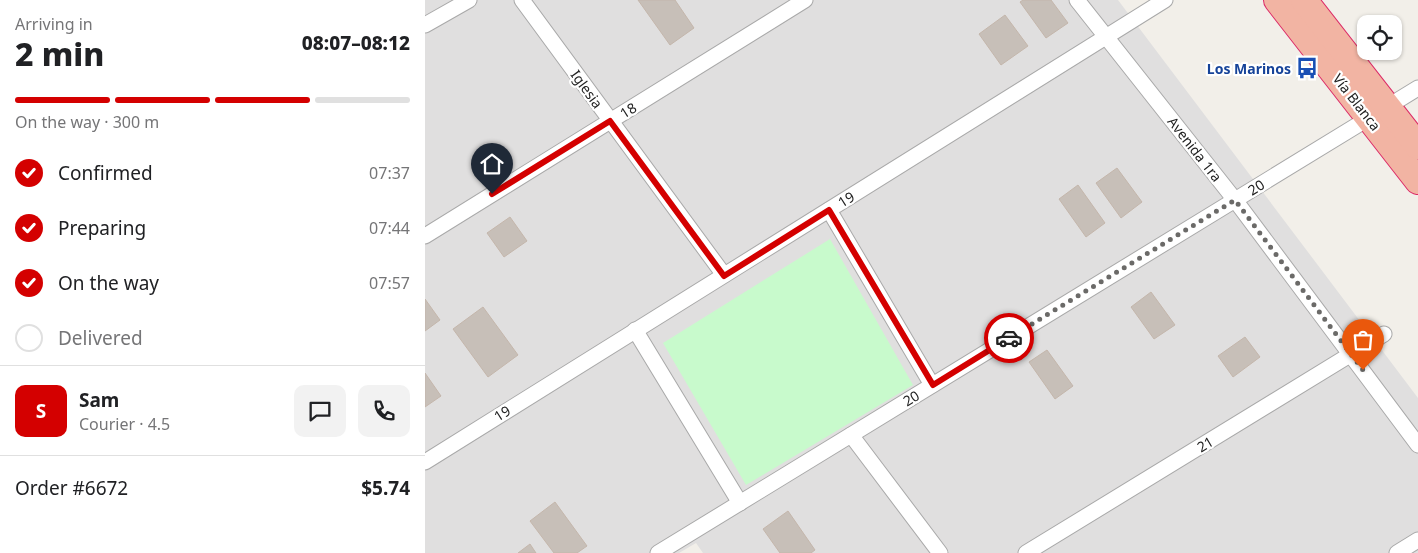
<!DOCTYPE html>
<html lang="en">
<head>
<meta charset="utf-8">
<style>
  body { margin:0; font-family:"Noto Sans",sans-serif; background:#f2f2f2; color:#202124; height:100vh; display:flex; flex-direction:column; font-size:19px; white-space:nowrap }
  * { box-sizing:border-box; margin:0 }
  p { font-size:16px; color:#757577 }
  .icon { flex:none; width:28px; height:28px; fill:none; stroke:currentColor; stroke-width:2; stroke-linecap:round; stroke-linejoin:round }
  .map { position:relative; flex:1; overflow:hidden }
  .side { display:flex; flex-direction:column; background:#fff; width:425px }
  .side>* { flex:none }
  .fabs { position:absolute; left:932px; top:15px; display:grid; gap:10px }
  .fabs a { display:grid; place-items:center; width:45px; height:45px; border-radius:10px; background:#fff; box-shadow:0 1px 4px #0004; font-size:25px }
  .pin { position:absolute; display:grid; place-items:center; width:42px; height:42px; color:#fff; margin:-51px -21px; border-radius:50% 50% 50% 0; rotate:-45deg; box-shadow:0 0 5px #0007 }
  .pin .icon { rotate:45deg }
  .courier { position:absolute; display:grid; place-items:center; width:50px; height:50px; margin:-25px; border:4px solid #d40000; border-radius:50%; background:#fff; color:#222; box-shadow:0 1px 6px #0007 }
  .head em { font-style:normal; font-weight:800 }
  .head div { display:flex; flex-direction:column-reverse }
  .head { display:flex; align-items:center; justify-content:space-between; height:85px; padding:0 15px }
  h1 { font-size:32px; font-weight:800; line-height:38px }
  .bar { display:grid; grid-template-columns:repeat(4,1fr); gap:8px 5px; align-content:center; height:60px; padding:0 15px }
  .bar i { height:6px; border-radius:4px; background:#e0e0e0 }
  .bar .selected { background:#d40000 }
  .bar p { grid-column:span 4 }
  .line { display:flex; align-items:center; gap:12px; padding:0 15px; border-top:1px solid #e0e0e0 }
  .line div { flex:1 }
  .round { display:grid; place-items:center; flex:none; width:52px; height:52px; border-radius:10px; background:#f2f2f2 }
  ol { padding:0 15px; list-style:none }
  li { display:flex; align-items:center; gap:15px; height:55px }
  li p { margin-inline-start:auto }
  li .icon { padding:5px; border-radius:50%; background:#d40000; color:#fff; stroke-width:4 }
  li:last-child { color:#757577 }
  li i { width:28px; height:28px; border:2px solid #e0e0e0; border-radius:50% }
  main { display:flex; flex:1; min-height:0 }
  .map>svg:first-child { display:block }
</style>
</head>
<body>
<main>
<section class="side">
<div class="head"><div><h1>2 min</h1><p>Arriving in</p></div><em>08:07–08:12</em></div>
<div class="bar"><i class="selected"></i><i class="selected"></i><i class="selected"></i><i></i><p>On the way · 300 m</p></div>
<ol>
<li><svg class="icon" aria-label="check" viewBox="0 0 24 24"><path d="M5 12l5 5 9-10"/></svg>Confirmed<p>07:37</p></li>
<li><svg class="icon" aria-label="check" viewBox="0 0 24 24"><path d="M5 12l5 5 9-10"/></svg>Preparing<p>07:44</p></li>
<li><svg class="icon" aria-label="check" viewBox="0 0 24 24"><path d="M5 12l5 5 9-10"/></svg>On the way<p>07:57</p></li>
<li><i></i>Delivered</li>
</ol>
<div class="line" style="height:90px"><b class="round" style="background:#d40000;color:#fff">S</b><div><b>Sam</b><p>Courier · 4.5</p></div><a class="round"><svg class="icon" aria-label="chat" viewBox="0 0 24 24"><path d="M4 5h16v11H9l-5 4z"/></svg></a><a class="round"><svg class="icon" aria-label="phone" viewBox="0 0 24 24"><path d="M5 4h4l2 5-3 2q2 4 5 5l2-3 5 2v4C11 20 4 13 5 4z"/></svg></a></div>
<div class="line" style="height:65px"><div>Order #6672</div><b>$5.74</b></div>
</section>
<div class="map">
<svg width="993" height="553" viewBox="0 0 993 553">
  <rect width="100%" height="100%" fill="#f2efe9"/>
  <path fill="#e0dfdf" d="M0,0h693l300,398v155h-715l-7,-10 -17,10h-254z"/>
  <path fill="#c8facc" d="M405,239l83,146 -167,100 -83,-142z"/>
  <g fill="#c7bfb8" stroke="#c4b6ab">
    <path d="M213,0h37l19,28 -24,17z"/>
    <path d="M598,0h28l17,23 -22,15 -26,-36z"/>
    <path d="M580,15l23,31 -27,19 -22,-31z"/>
    <path d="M692,168l25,34 -21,16 -25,-35z"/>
    <path d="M653,185l27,38 -19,14 -27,-38z"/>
    <path d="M85,217l17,24 -23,16 -17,-24z"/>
    <path d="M726,292l24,33 -21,14 -23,-32z"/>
    <path d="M0,299l15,21 -15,11z"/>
    <path d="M58,307l35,48 -30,22 -35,-48z"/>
    <path d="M820,337l15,20 -27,20 -15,-21z"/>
    <path d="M622,350l26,36 -18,13 -26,-37z"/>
    <path d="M0,373l16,23 -16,11z"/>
    <path d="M130,502l32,44 -10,7h-23l-24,-32z"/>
    <path d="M363,511l27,39 -4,3h-31l-17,-24z"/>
    <path d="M105,544l6,9h-18z"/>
  </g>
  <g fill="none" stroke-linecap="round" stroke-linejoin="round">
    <g stroke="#a9a9a9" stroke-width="17">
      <g id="minor">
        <path d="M97,0l202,275"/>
        <path d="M652,0l158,200 183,245"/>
        <path d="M0,25l44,-25"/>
        <path d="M962,107l31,-19"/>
        <path d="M404,210l103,175"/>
        <path d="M0,236l380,-236"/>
        <path d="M210,330l105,173"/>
        <path d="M426,435l89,118"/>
        <path d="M0,462l740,-462"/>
        <path d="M233,553l711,-435"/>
        <path d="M601,553l358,-219"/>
        <path d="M972,553l21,-13"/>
      </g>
    </g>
    <g stroke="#dc2a67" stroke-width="28">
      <g id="trunk">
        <path d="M852,0l141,181"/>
        <path d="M879,0l114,146"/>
      </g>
    </g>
    <use href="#minor" stroke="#fff" stroke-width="15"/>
    <use href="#trunk" stroke="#f2b4a3" stroke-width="26"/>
  </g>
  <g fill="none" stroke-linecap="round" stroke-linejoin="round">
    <path stroke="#6b6a68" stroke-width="5" stroke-dasharray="0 9" d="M584,338l226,-138 128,170"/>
    <path stroke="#d40000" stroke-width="6" d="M67,194l118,-73 114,155 105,-66 104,175 76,-47"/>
  </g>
  <defs>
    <g id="bus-bare" transform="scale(1.725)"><path d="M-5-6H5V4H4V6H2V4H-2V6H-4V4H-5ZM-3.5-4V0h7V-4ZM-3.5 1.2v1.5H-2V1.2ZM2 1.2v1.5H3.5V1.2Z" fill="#1a4fb4" stroke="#fff" stroke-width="2.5" paint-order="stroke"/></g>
  </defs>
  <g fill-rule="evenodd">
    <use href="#bus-bare" x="882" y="68"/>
  </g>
  <g text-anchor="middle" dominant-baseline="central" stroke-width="4.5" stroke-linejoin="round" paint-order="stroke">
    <g font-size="14" font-weight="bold" fill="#164399" stroke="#fff" text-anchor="end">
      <text x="866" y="68">Los Marinos</text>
    </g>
    <g font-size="14" fill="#222" stroke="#fff">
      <text transform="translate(162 89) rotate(54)">Iglesia</text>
      <text transform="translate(932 102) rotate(52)">Vía Blanca</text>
      <text transform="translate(203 110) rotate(-32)">18</text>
      <text transform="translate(770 149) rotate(52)">Avenida 1ra</text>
      <text transform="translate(831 187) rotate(-32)">20</text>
      <text transform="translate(421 199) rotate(-32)">19</text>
      <text transform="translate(486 398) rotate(-31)">20</text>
      <text transform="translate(77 413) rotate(-32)">19</text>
      <text transform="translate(780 444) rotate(-31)">21</text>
    </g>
  </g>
</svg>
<div class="fabs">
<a><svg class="icon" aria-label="locate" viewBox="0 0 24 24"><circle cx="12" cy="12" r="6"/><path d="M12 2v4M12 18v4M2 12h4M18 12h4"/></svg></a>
</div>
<div class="pin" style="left:938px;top:370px;background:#ea580c"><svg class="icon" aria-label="bag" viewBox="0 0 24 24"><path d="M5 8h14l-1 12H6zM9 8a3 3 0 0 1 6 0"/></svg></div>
<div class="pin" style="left:67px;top:194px;background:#1f2937"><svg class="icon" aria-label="home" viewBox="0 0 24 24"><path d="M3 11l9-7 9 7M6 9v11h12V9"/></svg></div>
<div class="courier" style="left:584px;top:338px"><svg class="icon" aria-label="car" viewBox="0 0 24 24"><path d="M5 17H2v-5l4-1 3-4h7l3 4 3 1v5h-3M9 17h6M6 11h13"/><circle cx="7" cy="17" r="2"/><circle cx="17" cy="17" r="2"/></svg></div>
</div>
</main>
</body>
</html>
